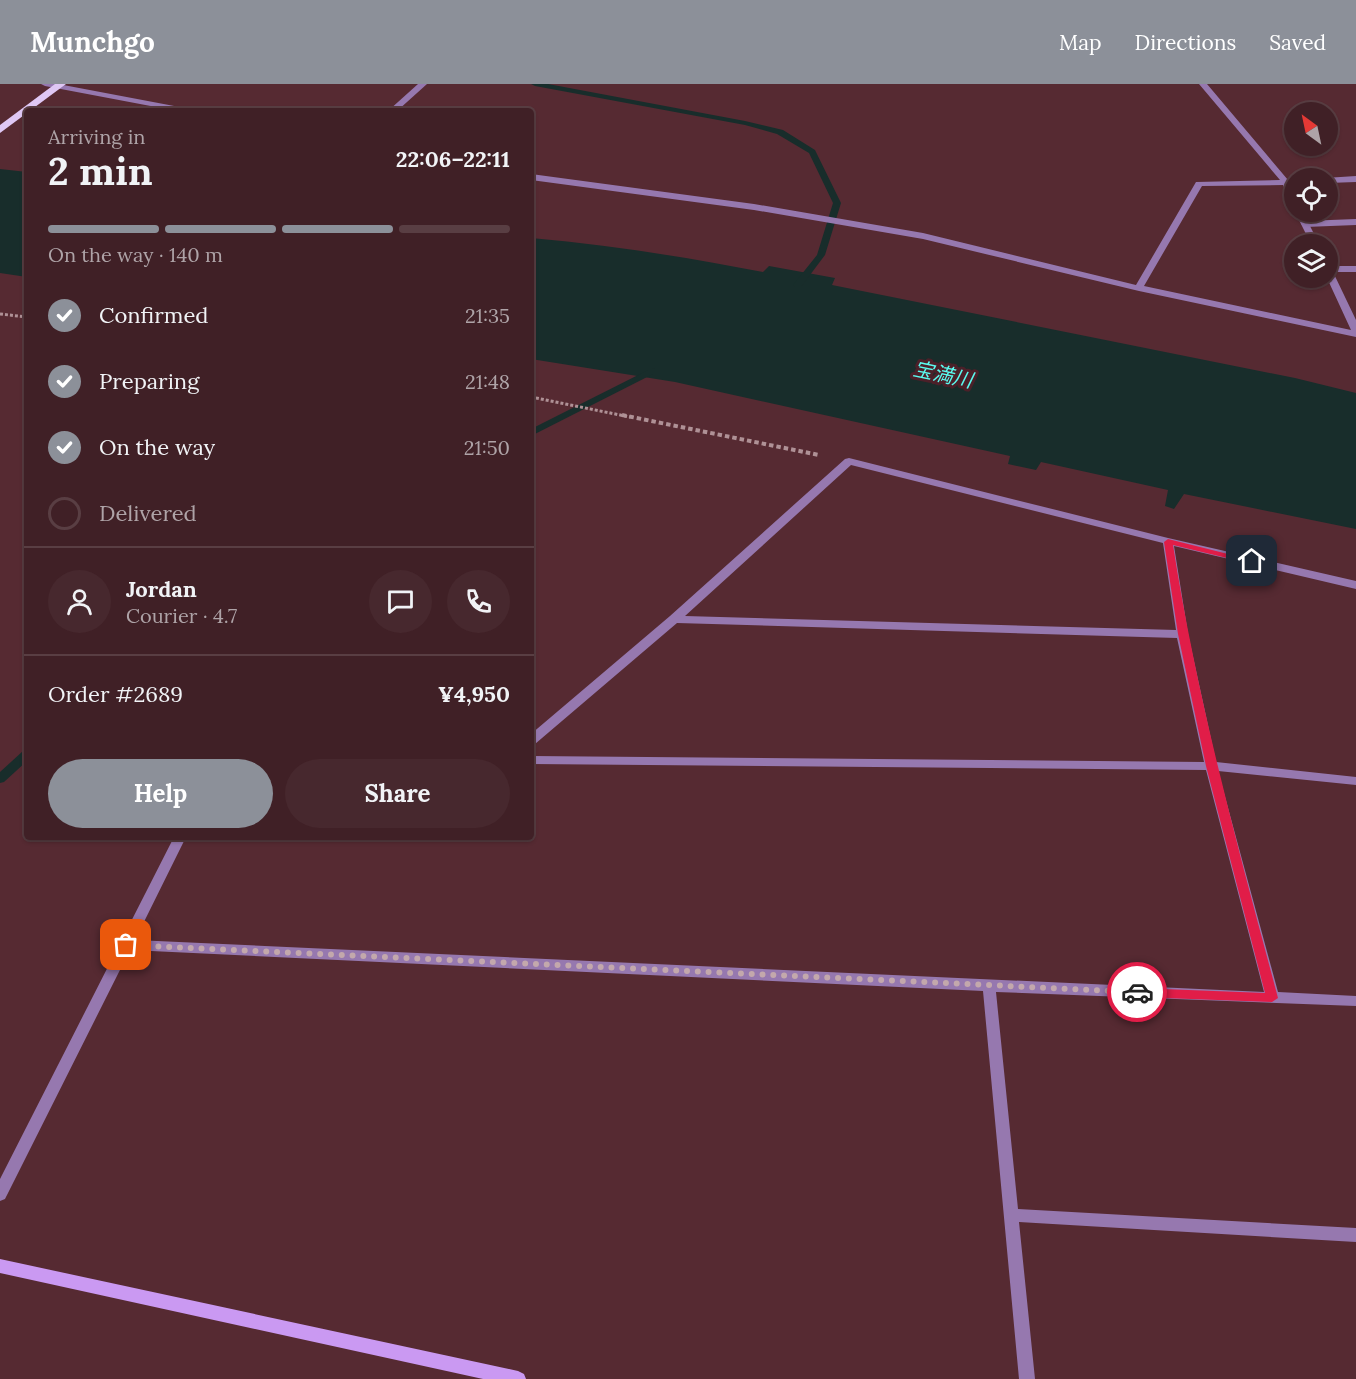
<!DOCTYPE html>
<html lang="en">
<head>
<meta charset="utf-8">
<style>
  body { margin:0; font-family:Lora,"Noto Sans JP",serif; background:#47282e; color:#f1f3f6; height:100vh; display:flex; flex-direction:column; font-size:22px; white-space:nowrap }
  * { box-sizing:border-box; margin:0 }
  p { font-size:20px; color:#aea3a7 }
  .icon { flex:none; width:33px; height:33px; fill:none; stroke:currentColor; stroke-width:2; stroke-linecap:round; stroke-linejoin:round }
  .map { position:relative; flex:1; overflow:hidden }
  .details { position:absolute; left:24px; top:24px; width:510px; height:732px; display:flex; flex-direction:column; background:#402026; border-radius:6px; box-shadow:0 2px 4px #0004,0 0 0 2px #593e43 }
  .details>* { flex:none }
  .needle { width:39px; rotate:327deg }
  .controls { position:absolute; left:1284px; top:18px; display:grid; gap:12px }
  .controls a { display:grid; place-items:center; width:54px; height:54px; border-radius:50%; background:#402026; box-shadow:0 2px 4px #0004,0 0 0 2px #593e43; font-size:30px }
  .pin { position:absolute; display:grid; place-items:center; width:51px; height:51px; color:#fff; margin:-26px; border-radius:12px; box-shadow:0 3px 9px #0006 }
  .courier { position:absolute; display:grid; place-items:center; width:60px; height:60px; margin:-30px; border:4px solid #e11d48; border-radius:50%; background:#fff; color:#222; box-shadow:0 2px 8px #0007 }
  .head em { font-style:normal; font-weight:700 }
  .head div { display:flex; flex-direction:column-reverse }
  .head { display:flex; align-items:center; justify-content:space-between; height:102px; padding:0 24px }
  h1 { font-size:39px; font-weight:700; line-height:45px }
  .bar { display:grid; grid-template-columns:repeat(4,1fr); gap:9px 6px; align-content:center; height:72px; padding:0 24px }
  .bar i { height:8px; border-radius:4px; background:#593e43 }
  .bar .current { background:#8c9099 }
  .bar p { grid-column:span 4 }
  .line { display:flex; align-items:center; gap:15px; padding:0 24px; border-top:2px solid #593e43 }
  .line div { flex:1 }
  .round { display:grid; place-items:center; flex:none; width:63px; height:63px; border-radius:32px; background:#47282e }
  ol { padding:0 24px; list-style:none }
  li { display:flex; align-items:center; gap:18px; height:66px }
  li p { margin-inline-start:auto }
  li .icon { padding:6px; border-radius:50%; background:#8c9099; color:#fff; stroke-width:4 }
  li:last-child { color:#aea3a7 }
  li i { width:33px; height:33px; border:3px solid #593e43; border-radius:50% }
  .button { display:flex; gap:12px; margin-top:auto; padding:12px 24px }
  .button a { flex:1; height:69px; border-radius:36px; background:#8c9099; color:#fff; font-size:24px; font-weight:700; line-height:69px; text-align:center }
  .button a+a { background:#47282e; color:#f1f3f6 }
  header { display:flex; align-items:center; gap:36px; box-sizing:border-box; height:84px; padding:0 30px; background:#8c9099; color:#fff }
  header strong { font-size:28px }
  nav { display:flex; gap:33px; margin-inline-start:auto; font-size:21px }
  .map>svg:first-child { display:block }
</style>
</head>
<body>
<header>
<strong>Munchgo</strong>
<nav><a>Map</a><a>Directions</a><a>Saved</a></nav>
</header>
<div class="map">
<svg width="1356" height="1295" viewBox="0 0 1356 1295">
  <rect width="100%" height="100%" fill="#562a32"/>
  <g fill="#182d2b">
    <path d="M0,85l27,3v105l-27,-4z"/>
    <path d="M531,154c79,7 154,19 232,34l6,-6 66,12 -3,7 463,93 61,15v136l-172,-35 -10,15 -9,-3 3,-16 -127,-28 -5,8 -28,-6 2,-8 -335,-74 -144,-23z"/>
  </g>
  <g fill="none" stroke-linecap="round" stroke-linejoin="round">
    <g fill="#182d2b" fill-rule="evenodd">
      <path d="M531,0h17l197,37 38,9 32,20 26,53 -16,52 -24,32h-6l-2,-2 24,-30 16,-52 -24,-50 -32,-19 -32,-9 -210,-39z"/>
      <path d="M652,284l3,1v4l-124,63v-7z"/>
      <path d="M27,666v11l-23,21 -4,1v-11l23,-21z"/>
    </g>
    <g stroke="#af9196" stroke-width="3" stroke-dasharray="3 2" stroke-linecap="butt">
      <path d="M0,230l27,3"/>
      <path d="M531,313l99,20"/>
    </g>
    <path stroke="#af9196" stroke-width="4" stroke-dasharray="4.5 3" stroke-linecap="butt" d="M622,331l197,40"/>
    <path fill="#9678af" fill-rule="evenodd" d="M1356,135v6l-51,2 -4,-3 4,-3z"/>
    <g fill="#9678af" fill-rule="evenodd">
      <path d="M41,0h17l132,25 4,2h-17l-132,-25z"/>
      <path d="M418,0h9l-30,27h-9z"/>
      <path d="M1199,0h8l81,96h6v4l-3,1 3,7v11l-4,-2 -7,-16 -81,1 -58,100 207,44 -24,-52 1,-12h28v6h-23l23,48v17l-217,-46 -216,-52 -169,-29 -223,-30v-6l223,30 169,29 213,52 60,-103 84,-2z"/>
      <path d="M1356,92v6l-28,1v-5h-3z"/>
      <path d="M1295,128h8l16,32h-8z"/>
      <path d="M849,374l319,80 188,43v8l-182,-43 14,88 28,128 140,15v8l-138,-14 60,221 78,4v10l-360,-14 22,217 338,19v14l-337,-20 16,157h-16l-36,-388 -853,-41 -125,249 -5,2v-22l174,-342h12l-51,103 1129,52 -58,-222 -675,-6v-8l673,6 -27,-124 -500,-15 -142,121 -4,1v-11l139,-118 175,-157zM851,381l312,78 13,87 -491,-14z"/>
    </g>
    <path fill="#ca99f2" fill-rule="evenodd" d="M0,1175l518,112 6,3 2,5h-43l-483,-106z"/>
    <path fill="#dfc7f4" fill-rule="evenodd" d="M55,0h11l-66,49v-8z"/>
  </g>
  <path fill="#e11d48" d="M1168,455l88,22 -4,3 -79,-19c24,154 65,303 105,453l-6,4 -135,-5 -6,-5 6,-4 128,5 -59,-227 -28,-132 -14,-92z"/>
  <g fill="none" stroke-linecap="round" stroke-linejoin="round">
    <path stroke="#c3a8ac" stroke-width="6" stroke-dasharray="0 10.8" d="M126,861l1011,47"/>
  </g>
  <g text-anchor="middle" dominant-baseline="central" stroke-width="6" stroke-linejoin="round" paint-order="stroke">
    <g font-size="20" font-style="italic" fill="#5afbf0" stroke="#4b2029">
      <text transform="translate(943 290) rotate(12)">宝満川</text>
    </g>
  </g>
</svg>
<div class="controls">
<a><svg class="needle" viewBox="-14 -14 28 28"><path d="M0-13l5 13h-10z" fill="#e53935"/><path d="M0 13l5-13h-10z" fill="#aea3a7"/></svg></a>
<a><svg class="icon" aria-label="locate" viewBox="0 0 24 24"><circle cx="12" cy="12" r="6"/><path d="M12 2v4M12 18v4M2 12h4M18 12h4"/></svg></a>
<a><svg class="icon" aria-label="layers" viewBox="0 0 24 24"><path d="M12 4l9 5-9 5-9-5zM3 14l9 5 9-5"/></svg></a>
</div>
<div class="pin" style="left:126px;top:861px;background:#ea580c"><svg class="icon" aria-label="bag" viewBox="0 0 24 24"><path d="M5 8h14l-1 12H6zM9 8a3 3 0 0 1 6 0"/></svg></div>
<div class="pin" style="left:1252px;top:477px;background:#1f2937"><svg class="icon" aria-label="home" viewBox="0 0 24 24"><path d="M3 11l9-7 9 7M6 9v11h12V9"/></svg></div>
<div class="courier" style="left:1137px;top:908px"><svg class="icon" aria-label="car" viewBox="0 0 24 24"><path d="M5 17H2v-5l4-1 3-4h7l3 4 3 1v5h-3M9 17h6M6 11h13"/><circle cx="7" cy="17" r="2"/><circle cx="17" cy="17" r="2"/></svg></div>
<section class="details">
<div class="head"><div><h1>2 min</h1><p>Arriving in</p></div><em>22:06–22:11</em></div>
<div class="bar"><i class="current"></i><i class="current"></i><i class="current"></i><i></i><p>On the way · 140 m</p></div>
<ol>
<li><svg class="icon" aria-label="check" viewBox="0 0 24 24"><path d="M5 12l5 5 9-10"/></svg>Confirmed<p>21:35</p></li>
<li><svg class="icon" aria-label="check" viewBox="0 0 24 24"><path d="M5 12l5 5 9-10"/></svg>Preparing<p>21:48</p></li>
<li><svg class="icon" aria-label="check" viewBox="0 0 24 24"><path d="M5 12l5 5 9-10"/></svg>On the way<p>21:50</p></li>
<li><i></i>Delivered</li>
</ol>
<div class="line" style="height:108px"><a class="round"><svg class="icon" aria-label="person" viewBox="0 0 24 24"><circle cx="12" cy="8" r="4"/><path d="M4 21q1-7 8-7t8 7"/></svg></a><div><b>Jordan</b><p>Courier · 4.7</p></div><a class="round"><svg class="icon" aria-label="chat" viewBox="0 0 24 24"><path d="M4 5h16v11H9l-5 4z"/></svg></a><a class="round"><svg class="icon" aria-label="phone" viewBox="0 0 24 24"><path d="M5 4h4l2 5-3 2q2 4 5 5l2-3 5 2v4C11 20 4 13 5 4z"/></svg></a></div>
<div class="line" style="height:78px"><div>Order #2689</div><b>¥4,950</b></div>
<div class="button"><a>Help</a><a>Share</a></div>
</section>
</div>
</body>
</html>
